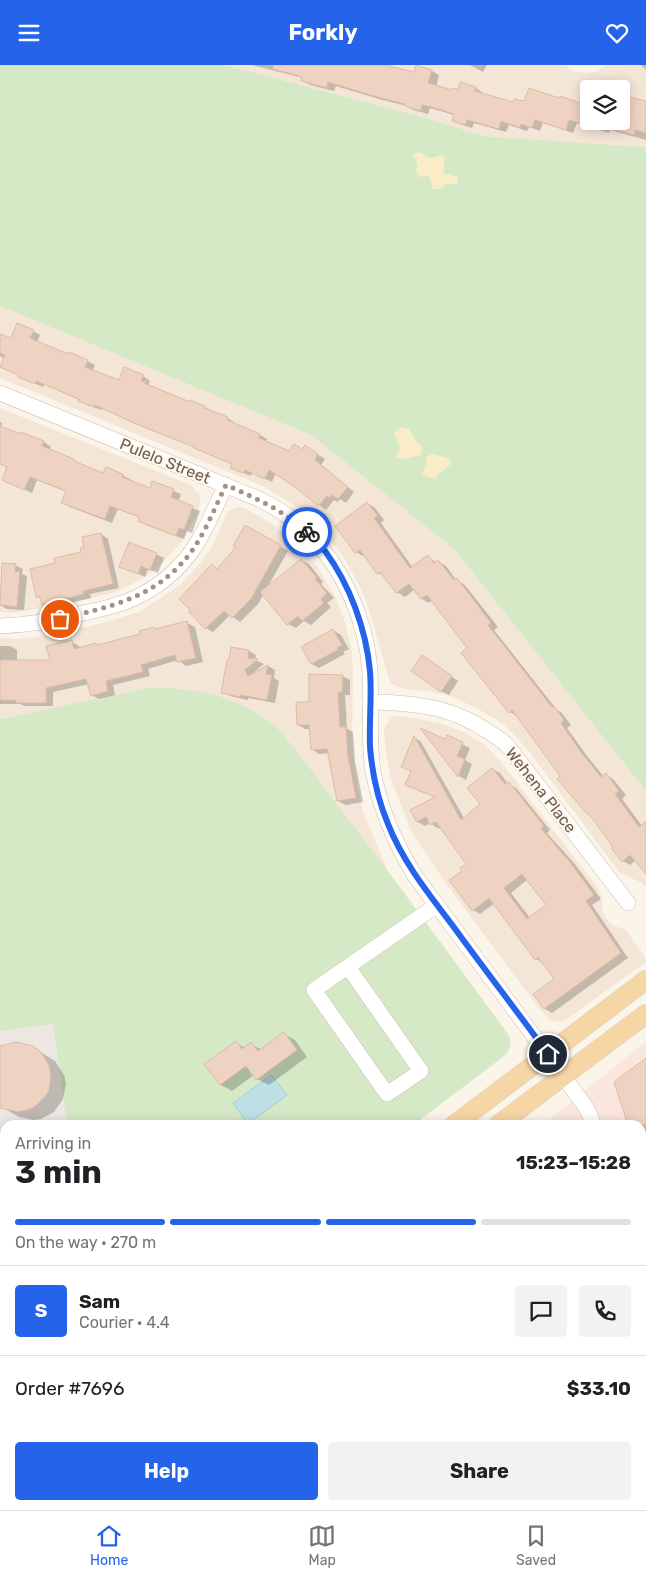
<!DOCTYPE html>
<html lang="en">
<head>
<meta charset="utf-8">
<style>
  body { margin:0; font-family:Rubik,sans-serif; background:#f2f2f2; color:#202124; height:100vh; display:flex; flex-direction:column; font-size:19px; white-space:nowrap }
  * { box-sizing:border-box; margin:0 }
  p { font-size:16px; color:#757577 }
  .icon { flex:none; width:28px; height:28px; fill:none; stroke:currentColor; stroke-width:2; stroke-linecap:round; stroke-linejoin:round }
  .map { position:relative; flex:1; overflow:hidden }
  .details { position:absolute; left:0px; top:1055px; width:646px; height:390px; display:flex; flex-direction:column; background:#fff; border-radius:15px 15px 0 0; box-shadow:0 2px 12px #0003 }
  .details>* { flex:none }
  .fabs { position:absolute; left:580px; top:15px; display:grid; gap:10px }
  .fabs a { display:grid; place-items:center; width:50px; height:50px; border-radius:5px; background:#fff; box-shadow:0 2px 12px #0003; font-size:25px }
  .pin { position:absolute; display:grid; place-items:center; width:42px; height:42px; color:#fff; margin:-21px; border:2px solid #fff; border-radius:50%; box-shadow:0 1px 5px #0007 }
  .courier { position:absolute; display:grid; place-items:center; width:50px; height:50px; margin:-25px; border:4px solid #2563eb; border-radius:50%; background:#fff; color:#222; box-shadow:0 1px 6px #0007 }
  .headline em { font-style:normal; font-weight:700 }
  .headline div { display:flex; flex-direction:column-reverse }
  .headline { display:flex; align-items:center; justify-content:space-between; height:85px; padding:0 15px }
  h1 { font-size:32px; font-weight:700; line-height:38px }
  .bar { display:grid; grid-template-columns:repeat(4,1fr); gap:8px 5px; align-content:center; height:60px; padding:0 15px }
  .bar i { height:6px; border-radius:4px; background:#e0e0e0 }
  .bar .current { background:#2563eb }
  .bar p { grid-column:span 4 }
  .line { display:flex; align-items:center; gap:12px; padding:0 15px; border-top:1px solid #e0e0e0 }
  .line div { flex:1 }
  .round { display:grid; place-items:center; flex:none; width:52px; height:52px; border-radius:5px; background:#f2f2f2 }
  .primary-button { display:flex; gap:10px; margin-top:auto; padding:10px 15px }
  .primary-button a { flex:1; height:58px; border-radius:5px; background:#2563eb; color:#fff; font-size:20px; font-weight:700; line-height:58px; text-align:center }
  .primary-button a+a { background:#f2f2f2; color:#202124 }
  header { display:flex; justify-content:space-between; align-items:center; height:65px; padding:0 15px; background:#2563eb; color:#fff; font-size:22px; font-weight:700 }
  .menu { display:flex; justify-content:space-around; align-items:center; height:70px; border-top:1px solid #e0e0e0; background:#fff; font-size:14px; color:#757577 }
  .menu a { display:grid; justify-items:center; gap:2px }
  .menu .current { color:#2563eb }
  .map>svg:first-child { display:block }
</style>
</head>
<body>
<header><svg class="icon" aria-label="menu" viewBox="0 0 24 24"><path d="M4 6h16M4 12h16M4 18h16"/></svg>Forkly<svg class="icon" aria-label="heart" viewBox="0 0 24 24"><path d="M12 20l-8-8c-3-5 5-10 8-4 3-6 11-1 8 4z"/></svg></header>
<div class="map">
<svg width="646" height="1445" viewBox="0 0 646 1445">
  <rect width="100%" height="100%" fill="#fbf4e9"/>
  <g fill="#f3e6d7" fill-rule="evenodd">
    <path d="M224,0h342l7,6 13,2 12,-2 7,-6h41v82l-161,-11 -73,-22zM589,24h32v32h-32z"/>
    <path d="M0,241l311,129 143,114 192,242v96l-6,-5 -20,-9 -92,-123 -23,-25 -27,-16 -27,-13 -23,-5 -24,-2 -12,-5 -3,-5 -22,-76 -8,-18 -16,-29 -18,-22 -22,-23 -38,-24 -265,-109z"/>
    <path d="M0,343l191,77 8,9 1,7 -2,11 -16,29 -22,25 -18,13 -26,13 -50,12 -53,9 -13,-1z"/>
    <path d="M236,442l9,1 22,13 28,20 23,27 17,28 10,26 6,25 2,20 -1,75 3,31 8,38 25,60 -95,-125 -17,-19 -253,-13 -23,5v-81l19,1 33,-4 51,-12 36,-11 40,-26 21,-23 11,-14 16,-36z"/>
    <path d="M396,651l19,2 25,5 24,9 21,13 16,17 97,126 3,8 2,16 3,6 6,7 14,5 20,29v3l-82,59 -7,1 -6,-2 -11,-10 -95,-128 -33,-49 -21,-53 -6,-33 -1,-19 7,-10z"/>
  </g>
  <g fill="#fbe6dd">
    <path d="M646,976v381l-5,1v-298h-98z"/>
    <path d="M0,1306h5v134h150l-15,5h-140z"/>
  </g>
  <path fill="#ede7e2" d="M53,959l14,101h-62v36l-5,1v-131z"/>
  <g fill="#d6e9c7">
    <path d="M0,0h224l188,49 73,22 161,11v644l-192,-242 -143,-114 -311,-129z"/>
    <path d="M148,623c49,-1 87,7 127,38 7,6 12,14 18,20l95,125 120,163c5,9 2,17 -5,23l-90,68h-346l-14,-101 -53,7v-312z"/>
  </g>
  <g fill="#f9ecc6">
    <path d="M419,87l11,6 13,-3 2,4 -2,14 15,4 -1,7h-11l-6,5h-7l-4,-13 -10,1 -3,-6 2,-6 -5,-10z"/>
    <path d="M401,362l8,2 8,13 6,6 -2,7 -18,4 -7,-2 4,-9 -6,-15z"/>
    <path d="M431,389l17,4 3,4 -1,3 -13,10 -2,4 -13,-4 3,-7 2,-11z"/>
  </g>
  <path fill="#bee0e4" stroke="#a5cfd6" d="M271,1010l16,20 -39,29 -15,-21z"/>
  <g fill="#0003" fill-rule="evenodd">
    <path d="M252,0h101l62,9 17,-3 7,4 -3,12 17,5 6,-1 2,-7 15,4 7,5v1l31,9 72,3 3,-9v24h32l25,-18v37l-36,-10 -1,3 -32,-10 -4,10 -30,-10 -3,8 -11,-4 -2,4 -18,-6 -3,7 -32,-9 -2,5 -12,-4 -7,-4 1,-5 -24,-7 -2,6 -15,-4 -6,-4 -28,-7 -43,-13 -2,5 -24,-6 -7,-5v-2z"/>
    <path d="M470,0h17l-4,7z"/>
    <path d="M641,0h5v5z"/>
    <path d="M33,266l7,4 -3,7 32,13 18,6 8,4 -3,6 27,10 24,-5 7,5 -2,4 42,18 14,4 23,11 7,4v2l26,11 7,4 -1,3 24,11 12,-3 10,1 13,8 -4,6 33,27 -8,11 -6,-4 -2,3 -4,-2 -8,10 -50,-37 -4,9 -20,-9 -1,3 -12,-5 -6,-6 -38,-18 -52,-20 -40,-19 -1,2 -15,-5 -7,-5 -36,-16 -1,3 -16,-7 -22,-21 -5,-3v-21l11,5zM144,316h2l-3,8 -2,-1z"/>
    <path d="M0,357l2,1 -1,4 43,15 7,5 -2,4 55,24h18l8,4 -1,2 22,9 2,-7 28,11 -3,8 22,9 -8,22 -5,-2 -3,8 -38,-14 -7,-4 1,-4 -22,-8 -6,14 -42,-16 -7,-5 4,-10 -30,-12 -5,13 -29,-13 5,-13 -8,-3z"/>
    <path d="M367,438l8,5 9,12 -3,3 32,45 15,-11 9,6 2,-1 7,4 10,14 8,4 34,43 -4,3 63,80 4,2 10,13 -4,3 20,28 17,21 2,-2 7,4 13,16 -4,4 20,27 4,-3v50l-10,-13 -6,5 -7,-4 -8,-14 -24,-31 -2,-2 -72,-98 -7,-4 -42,-63 -36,-49 -3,3 -7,-4 -7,-10 -10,8 -8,-5 -12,-16 -7,-3 -13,-18 -2,1 -7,-4z"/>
    <path d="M245,462l43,24 -21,37 34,-28 8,4 14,18 -2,2 13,14 -7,5 4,4 -20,18 -7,-4 -8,7 -8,-4 -25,-30 -4,9 -19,19 -10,-7 -17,17 -7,-4 6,-62 7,4 19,-23z"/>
    <path d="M101,469l7,5 11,49 -29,6 1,4 -41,10 -7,-4 -1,-5 -5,-2 19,-33 27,-11z"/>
    <path d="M156,489l8,4 -6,15 -10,-4 -3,8 -24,-11z"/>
    <path d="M3,499l12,1 8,4 -1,5 5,2 -3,34 -17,-1 -7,-4z"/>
    <path d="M187,558l8,4 8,35 -17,4 -8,-6 -30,9 2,7 -37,9 2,10 -16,4 -7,-4 -3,-11 -36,8v14h-28l-5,-2h-20v-58h10l7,4v12h34l21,-20 7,4 1,2 16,-4 2,1 43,-11 13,-6 3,2z"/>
    <path d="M333,565l8,5 8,14 -6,3 2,2 -26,14 -7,-4 -9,-17z"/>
    <path d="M232,583l17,3 7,4 -1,5 9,4 -10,8 1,2 13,-8 7,4 -1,8 5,3 -4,22 -27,-5v2l-18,-4 -8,-4z"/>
    <path d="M430,596l28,20 -9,14 -8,-4z"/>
    <path d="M342,611l8,4v15h-5l2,34 6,3 2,29 8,41 -17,3 -8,-4 -9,-48 -10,1 -7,-5 -1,-20h-6l-7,-4 12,-22z"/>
    <path d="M424,666l22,9 1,-3 23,11 -5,12 7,4 -6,16 -7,-4z"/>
    <path d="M415,673l6,4 43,76 18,-13 10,-36 8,4 8,11 8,4 34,42 -3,3 27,30 27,36 -9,6 36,53 -76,55 -7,-4 11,-30 -12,-16 -8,-4 -41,-56 -15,11 -7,-4 -10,-39 5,-7 -27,-37 -2,2 -9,-6 -5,3 -7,-4 -6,-11 24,-14 -22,-9 -2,-17zM528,814l19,27 -17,12 -19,-25z"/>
    <path d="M284,969l11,6 12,17 -38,28 -12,-6 -3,-4 -22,16 -11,-6 -15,-20 30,-22 9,5 6,-4 11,6z"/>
    <path d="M32,982l23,14 9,14 2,8 -3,16 -9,13 -13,7 -7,1 -15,-3 -19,-11v-58z"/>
    <path d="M646,994v173h-2l-3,-1v-106h-12z"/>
  </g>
  <g fill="#efd3c2" stroke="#e1b9a3" fill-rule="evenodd">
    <path d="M273,0h112l29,7 2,-7 16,5 -4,13 24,7 1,-2 5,2 2,-8 16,5 -1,4 38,11 1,-3 10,2 5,-13 30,10 1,-2 29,10v20l-20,-6 -3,10 -31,-10 -3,8 -11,-4 -1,4 -19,-7 -2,8 -32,-9 -2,5 -13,-4 2,-7 -22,-7 -10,-2 -1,6 -16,-5v-2l-35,-9 -42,-13 -1,6 -26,-7 1,-4 -29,-8z"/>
    <path d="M621,30l25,6v32l-11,-3 -1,5 -38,-10 1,-4h24z"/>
    <path d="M17,258l17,7 -4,8 38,16 1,-2 19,8 -3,7 34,13 5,-13 20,8 -3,6 4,1 -1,1 46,19v-2l15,6 -1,2 24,9 -1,3 33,14 -1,4 30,13 5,-7 8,5 3,-4 13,9 -3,6 33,27 -10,12 -6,-4 -2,3 -3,-2 -9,10 -23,-19 -26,-17 -4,9 -20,-9 -2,3 -13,-5 2,-4 -38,-16v-1l-60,-24 -39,-18 -1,2 -16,-6 1,-2 -43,-18 -1,3 -17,-7v-2l-18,-8 5,-12 -5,-2v-19l11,4z"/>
    <path d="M0,361l20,8 1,-2 23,9 -2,5 32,13v2l29,12 3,-6 17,7 -1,3 28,11 2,-7 22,8 -3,8 22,9 -9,24 -5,-2 -3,8 -38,-15 1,-4 -29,-11 -5,13 -44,-16 5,-12 -36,-14 -6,13 -22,-10 5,-13 -7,-3z"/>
    <path d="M367,437l11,14 -4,2 36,50 18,-13 6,8 4,-3 16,20 3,-2 34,45 -3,2 64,82 2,-1 10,14 -3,3 19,28 21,26 5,-4 13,18 -4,3 24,33 7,-6v53l-16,-19 -8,7 -11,-14 2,-1 -24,-33 -1,1 -31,-36 3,-3 -48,-66 -3,3 -48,-60 6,-5 -40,-53 -6,4 -12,-15 -13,9 -16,-21 -3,2 -17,-24 -5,3 -20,-27z"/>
    <path d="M245,460l36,20 -30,54 -19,19 -8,-7 -19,18 -16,-17 2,-1 -12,-12 33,-35 5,5 19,-22 -3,-1z"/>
    <path d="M101,468l12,51 -30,7 1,3 -42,11 -2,-8h-4l-6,-28 25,-6 -1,-5 27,-6 -1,-4 4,-1 -2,-10z"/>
    <path d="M129,477l28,11 -7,17 -9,-4 -3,8 -19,-7z"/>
    <path d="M301,494l16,19 -2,1 12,14 -6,6 3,4 -22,18 -4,-5 -11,9 -27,-33z"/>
    <path d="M2,498l14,1 -1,8 5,-1 -3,36 -17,-2z"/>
    <path d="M187,556l9,37 -19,4 -2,-7 -34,10 2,7 -37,9 2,10 -17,5 -5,-17 -40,9v15h-30v-3h-16v-40h50l-4,-14 26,-6 2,9 22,-6 1,2 43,-11 -1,-3 15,-4 1,2z"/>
    <path d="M333,564l9,16 -5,3 1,2 -27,14 -10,-17z"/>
    <path d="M231,582l18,3 -1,8 10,1 -13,11 3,6 20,-11 -2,9 6,1 -5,25 -26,-5 -1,2 -19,-4 6,-33h2z"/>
    <path d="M422,590l30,21 -11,16 -30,-21z"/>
    <path d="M309,609l34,1 -1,17h-4l2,35h6l2,29 8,42 -19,3 -10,-52 -16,1 -2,-25h-12l-1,-23h13z"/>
    <path d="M420,663l25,11 2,-4 16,7 -6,14 8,3 -7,18z"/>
    <path d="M414,671l47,84 19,-16 -13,-16 25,-20 13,16 4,-2 35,44 -3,2 25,30h1l27,37 -8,6 35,52 -77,56 -11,-15 21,-15 -16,-22 -3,3 -46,-62 -17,13 -23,-31 13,-9 -2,-3 6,-4 -30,-42 -6,3 -4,-8 -9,5 -7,-12 25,-13 -30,-12 6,-14 -10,-4zM522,809l24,31 -19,14 -23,-31z"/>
    <path d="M284,967l13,18 -41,30 -10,-14 -26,19 -16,-21 32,-23 6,8 9,-7 7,9z"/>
    <path d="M16,977l17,4 7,5 9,14 2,9 -2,17 -5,7 -11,10 -15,4 -18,-4v-62z"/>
    <path d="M646,993v67h-18l-14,-43z"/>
  </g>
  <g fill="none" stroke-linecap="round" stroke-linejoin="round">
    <g stroke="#cdbcaf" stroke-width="16">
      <g id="minor">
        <path d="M0,328l259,106c17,9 33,18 47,32 37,36 61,90 64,142 2,32 -2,66 3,98 7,38 22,72 42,105l124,167 46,63 5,9 3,10"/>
        <path d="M0,561c28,-1 52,-5 79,-12 12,-3 25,-5 37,-9 28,-8 54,-26 72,-49 16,-20 26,-47 38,-71"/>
        <path d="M371,637c56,1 91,7 136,43l121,158"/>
        <path d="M348,902l73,104 -34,23 -73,-104 123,-85"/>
        <path d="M641,1177l5,-4"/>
        <path d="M641,1290l5,15"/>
        <path d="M641,1325h5"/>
        <path d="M41,1445l13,-5"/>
      </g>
    </g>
    <g stroke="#d8d1cd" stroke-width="20">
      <g id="major">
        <path d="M454,1060l192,-145"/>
        <path d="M498,1060l148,-111"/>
        <path d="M0,1246l5,1"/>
        <path d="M0,1274h5"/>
      </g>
    </g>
    <g stroke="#d8d1cd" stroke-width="22">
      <g id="highway">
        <path d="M641,1411h5"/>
        <path d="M416,1445l29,-5"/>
      </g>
    </g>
    <use href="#minor" stroke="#fff" stroke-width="15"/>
    <use href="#major" stroke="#f6d6a5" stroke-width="19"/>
    <use href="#highway" stroke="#f2b6a3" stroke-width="21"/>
  </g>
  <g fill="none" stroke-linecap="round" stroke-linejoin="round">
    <path stroke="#a49184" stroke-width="5" stroke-dasharray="0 9" d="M60,554c51,-13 93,-20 128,-63 16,-20 26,-47 38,-71 29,13 57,25 81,47"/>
    <path stroke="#2563eb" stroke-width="6" d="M307,467c6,6 12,12 18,19 25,34 41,78 45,120 2,25 -1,50 0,76 2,25 8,53 18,77 15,38 40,69 65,102 31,43 64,85 95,128"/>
  </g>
  <g text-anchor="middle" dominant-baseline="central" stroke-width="4" stroke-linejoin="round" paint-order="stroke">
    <g font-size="16" fill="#755b4e" stroke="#fef8ef">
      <text transform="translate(165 396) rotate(22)">Pulelo Street</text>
      <text transform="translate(541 725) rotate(52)">Wehena Place</text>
    </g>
  </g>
</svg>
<div class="fabs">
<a><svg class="icon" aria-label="layers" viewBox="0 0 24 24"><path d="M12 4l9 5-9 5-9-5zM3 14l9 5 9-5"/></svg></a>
</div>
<div class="pin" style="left:60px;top:554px;background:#ea580c"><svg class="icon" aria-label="bag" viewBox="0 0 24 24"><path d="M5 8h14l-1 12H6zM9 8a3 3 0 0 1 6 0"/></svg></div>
<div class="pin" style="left:548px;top:989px;background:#1f2937"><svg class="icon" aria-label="home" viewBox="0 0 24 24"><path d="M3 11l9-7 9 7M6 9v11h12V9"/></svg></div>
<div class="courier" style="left:307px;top:467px"><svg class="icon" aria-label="bike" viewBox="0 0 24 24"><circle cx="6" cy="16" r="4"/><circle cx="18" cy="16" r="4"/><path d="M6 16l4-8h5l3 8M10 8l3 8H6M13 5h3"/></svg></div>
<section class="details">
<div class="headline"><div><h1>3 min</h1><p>Arriving in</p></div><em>15:23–15:28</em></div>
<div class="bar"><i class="current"></i><i class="current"></i><i class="current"></i><i></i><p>On the way · 270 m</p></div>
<div class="line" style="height:90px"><b class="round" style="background:#2563eb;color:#fff">S</b><div><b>Sam</b><p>Courier · 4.4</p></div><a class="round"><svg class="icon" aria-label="chat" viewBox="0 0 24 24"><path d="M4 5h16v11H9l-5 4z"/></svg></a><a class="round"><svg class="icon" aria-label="phone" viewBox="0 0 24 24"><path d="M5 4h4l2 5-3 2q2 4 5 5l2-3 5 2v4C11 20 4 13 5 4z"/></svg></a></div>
<div class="line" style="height:65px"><div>Order #7696</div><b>$33.10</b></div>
<div class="primary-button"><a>Help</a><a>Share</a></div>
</section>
</div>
<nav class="menu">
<a class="current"><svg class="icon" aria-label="home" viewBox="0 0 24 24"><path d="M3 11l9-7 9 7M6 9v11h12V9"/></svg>Home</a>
<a><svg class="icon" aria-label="map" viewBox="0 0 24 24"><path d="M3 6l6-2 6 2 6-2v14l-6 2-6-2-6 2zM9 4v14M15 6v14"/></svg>Map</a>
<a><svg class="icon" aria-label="saved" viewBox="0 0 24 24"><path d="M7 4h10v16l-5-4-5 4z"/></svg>Saved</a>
</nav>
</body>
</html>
